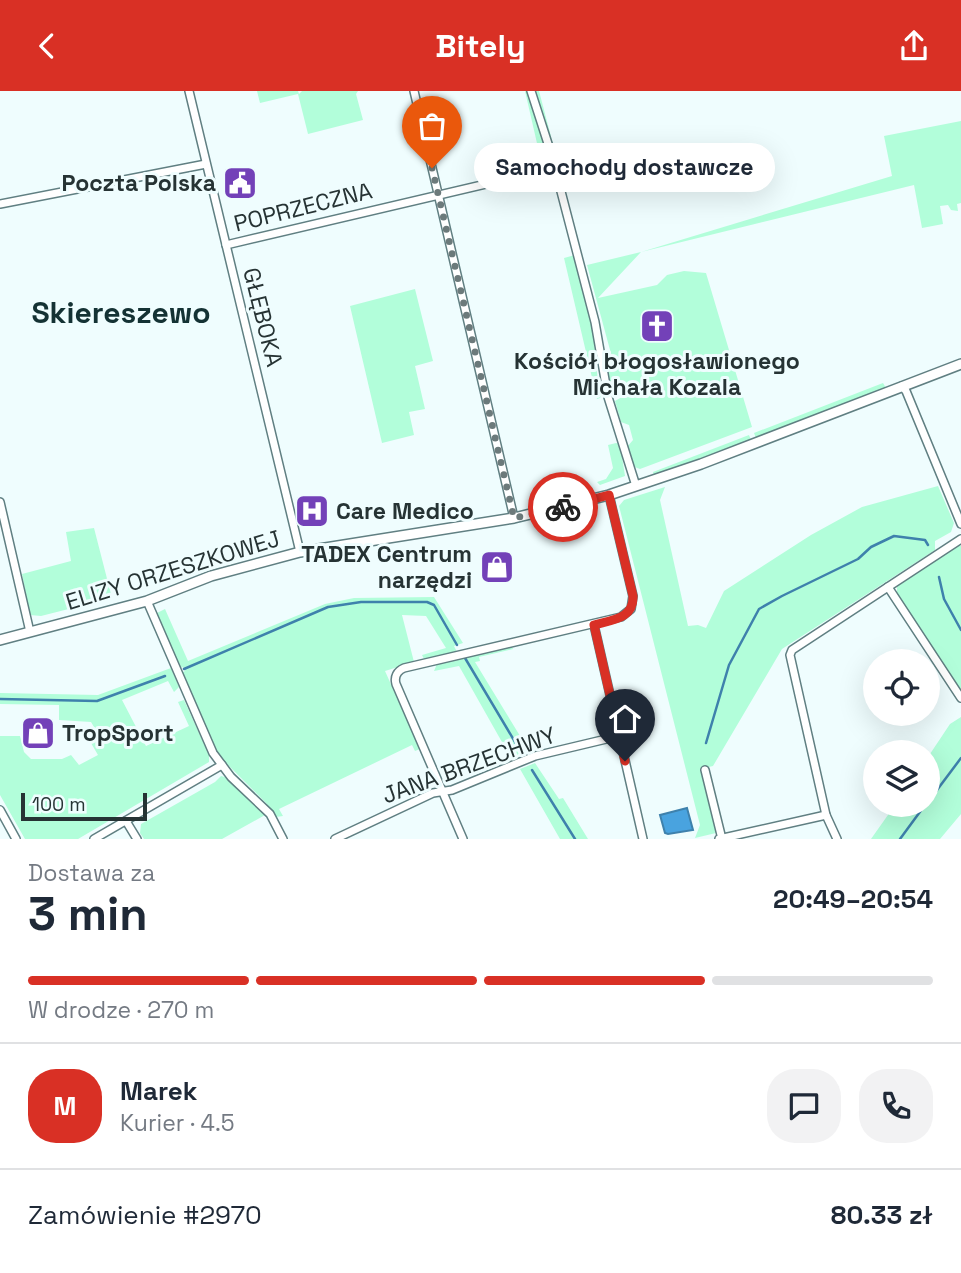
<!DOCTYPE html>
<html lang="pl">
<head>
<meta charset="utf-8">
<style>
  body { margin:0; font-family:"Space Grotesk",sans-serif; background:#f2f2f3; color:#1f2937; height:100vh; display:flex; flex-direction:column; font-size:26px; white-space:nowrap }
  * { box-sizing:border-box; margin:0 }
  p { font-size:23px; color:#747a83 }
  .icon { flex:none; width:38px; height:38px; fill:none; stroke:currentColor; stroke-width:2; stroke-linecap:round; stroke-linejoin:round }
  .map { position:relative; height:748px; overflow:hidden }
  .panel { display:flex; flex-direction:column; background:#fff; flex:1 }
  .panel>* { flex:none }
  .tools { position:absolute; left:863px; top:558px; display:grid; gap:14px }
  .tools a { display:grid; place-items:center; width:77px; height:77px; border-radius:50%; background:#fff; box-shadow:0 7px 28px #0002; font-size:35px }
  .scale { position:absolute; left:21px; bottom:18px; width:126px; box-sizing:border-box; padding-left:7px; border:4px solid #263334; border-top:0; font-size:19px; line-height:24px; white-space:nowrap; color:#263334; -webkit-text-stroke:5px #effdfe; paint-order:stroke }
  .pin { position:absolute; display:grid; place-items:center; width:60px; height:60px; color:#fff; margin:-72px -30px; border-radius:50% 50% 50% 0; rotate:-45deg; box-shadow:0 0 7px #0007 }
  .pin .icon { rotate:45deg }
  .courier { position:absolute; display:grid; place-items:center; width:70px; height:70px; margin:-35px; border:5px solid #d93025; border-radius:50%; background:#fff; color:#222; box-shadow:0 2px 9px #0007 }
  .bubble { position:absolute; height:49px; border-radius:24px; background:#fff; box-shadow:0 7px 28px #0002; font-size:23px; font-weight:700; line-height:49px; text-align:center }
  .overview em { font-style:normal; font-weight:700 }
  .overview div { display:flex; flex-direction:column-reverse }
  .overview { display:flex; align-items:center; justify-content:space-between; height:119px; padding:0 28px }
  h1 { font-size:46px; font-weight:700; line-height:52px }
  .bar { display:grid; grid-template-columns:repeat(4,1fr); gap:10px 7px; align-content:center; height:84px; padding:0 28px }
  .bar i { height:9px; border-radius:5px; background:#e0e1e3 }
  .bar .active { background:#d93025 }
  .bar p { grid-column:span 4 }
  .line { display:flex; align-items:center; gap:18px; padding:0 28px; border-top:2px solid #e0e1e3 }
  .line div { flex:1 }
  .round { display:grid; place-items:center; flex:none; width:74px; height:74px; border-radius:28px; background:#f2f2f3 }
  header { display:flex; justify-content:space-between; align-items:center; height:91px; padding:0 28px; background:#d93025; color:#fff; font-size:32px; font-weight:700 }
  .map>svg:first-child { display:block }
</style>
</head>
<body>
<header><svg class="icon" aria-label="back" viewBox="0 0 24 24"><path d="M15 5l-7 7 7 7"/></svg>Bitely<svg class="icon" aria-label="share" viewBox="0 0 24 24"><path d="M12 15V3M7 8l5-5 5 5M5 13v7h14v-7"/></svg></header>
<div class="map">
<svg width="961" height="748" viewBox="0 0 961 748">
  <rect width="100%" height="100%" fill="#effdfe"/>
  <g fill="#b2feda">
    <path d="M257,0h41l1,3 3,-3h56l-2,3 7,26 -55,14 -10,-40 -38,9z"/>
    <path d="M525,0h14l19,72 -16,2z"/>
    <path d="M961,30v82l-4,1 1,7 -7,-1 -3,-5 -8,1 3,18 -21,4 -8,-43 -273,67 -43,46 59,-13 10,-10 17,-4 22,2 46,154 -112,42 -8,-3 -5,-19 6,-7 -4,-15 -8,-3 -6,-21 7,-4 -2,-7 -8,1 -3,-4 -3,-21 7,-5 -26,-96 54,-13 251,-76 -8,-40z"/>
    <path d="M575,164l17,66 6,61 4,12 -2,4 -3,1 -33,-141z"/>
    <path d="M415,198l18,72 -18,5 10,43 -16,3 5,23 -32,8 -32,-137z"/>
    <path d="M883,292l3,5 -130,50 -2,-5z"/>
    <path d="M749,344l2,5 -97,35 -1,-3z"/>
    <path d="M616,352l4,1 5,32 -25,9 -3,-3 9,-3 7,-11 -5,-23z"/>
    <path d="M938,395l16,37 -3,9 -16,9v9l-153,99 -69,117 -13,3 16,64 -21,5 5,-13 -81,-319 5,-6 41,-13 -5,13 28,126 10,-1 8,3 18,-37 87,-56 51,-28z"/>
    <path d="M94,437l18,70 -71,18 -11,-1 -8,-41 49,-13 -5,-29z"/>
    <path d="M959,454l2,1v144l-64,-96v-8z"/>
    <path d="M434,506l29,46 -9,3 3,6 -33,7 -2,-4 24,-7 -20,-32 -24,-1 12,47 -29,9 35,78 -5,2 -3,-6 -133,64 4,7 -7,1 -10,-14 -49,-49 -36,-81 4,-2 -2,-4 -3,1 -23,-55 8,-4 23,52 137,-57 29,-6z"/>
    <path d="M512,556l1,2 -34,8 1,4 -5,1 53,87 -17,9 -52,-92 -25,5 3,-7z"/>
    <path d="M171,577l8,19 -5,5 -6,-11 -46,19 24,46 43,-20 -11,-24 6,-2 25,55v7l-131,77h-53l-25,-44v-59h20l4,16 7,7h31l9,-4 8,10 19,-10 -7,-12 9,-6 -9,-15 -32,-2v-15l-59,-1v-11l98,2z"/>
    <path d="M961,626v97l-21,25h-69l24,-34h33v-48l22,-33z"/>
    <path d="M535,672l24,36 4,-1 25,41h-28l-40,-70z"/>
    <path d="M221,685l7,2 37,37 -43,24h-78l-4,-6 1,-9 74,-42z"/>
  </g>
  <path fill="#49a3df" stroke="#3e81ac" stroke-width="2" d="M687,717l6,22 -25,4 -3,-1 -5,-18z"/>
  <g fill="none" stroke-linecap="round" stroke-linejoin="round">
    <g stroke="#3e81ac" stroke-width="2.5">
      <path d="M939,486l5,22 17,31"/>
      <path d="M465,567l56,94"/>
      <path d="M184,578l144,-62 33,-5h66l7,3 23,40"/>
      <path d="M0,608l97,2 68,-25"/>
      <path d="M706,652l23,-78 30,-56 23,-13 76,-37 13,-12 23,-11 31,4 3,5"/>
      <path d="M532,679l43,69"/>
      <path d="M928,711l33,-44"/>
      <path d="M900,748l25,-34"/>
    </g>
    <g stroke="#607f82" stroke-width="10">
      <g id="minor">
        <path d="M189,0l111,461"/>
        <path d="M414,0l100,427"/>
        <path d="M531,0l20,62 44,169 13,75 28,89"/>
        <path d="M0,113l206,-40"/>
        <path d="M226,154l328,-77"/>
        <path d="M902,295l4,5 55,133"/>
        <path d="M0,411l30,130"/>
        <path d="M888,496l73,111"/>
        <path d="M147,510l66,152 18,24 39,37 13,25"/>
        <path d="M594,534l49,214"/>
        <path d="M705,679l17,69"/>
        <path d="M0,719l16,29"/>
        <path d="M126,730l11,18"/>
        <path d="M94,748l128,-74"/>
        <path d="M335,748l98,-46 19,-3 83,-34 84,-20"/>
        <path d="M463,748l-67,-155c-2,-7 1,-13 8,-16l217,-51 10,-8 2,-13 -24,-101"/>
        <path d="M719,748l107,-24"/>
        <path d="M837,748l-11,-24 -36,-160 2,-5 169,-111"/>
      </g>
    </g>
    <g stroke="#607f82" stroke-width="12">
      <path id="tertiary" d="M0,549l147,-39 64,-25 89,-24 214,-34 95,-23 92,-31 260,-100"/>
    </g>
    <use href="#minor" stroke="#fff" stroke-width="7"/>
    <use href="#tertiary" stroke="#fff" stroke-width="9"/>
  </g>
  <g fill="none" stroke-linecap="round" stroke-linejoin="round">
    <path stroke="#6c7a7b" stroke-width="7" stroke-dasharray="0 12.6" d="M432,77l82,350 49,-11"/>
    <path stroke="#d93025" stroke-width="9" d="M563,416l46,-12 24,101c1,23 -21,24 -39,29l31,136"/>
  </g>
  <defs>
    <g id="civic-square" transform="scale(1.75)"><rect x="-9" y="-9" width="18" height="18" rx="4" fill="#7341b8" stroke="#effdfe"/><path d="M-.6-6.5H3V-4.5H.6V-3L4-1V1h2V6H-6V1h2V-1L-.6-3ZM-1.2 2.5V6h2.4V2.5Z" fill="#fff"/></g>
    <g id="church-square" transform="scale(1.75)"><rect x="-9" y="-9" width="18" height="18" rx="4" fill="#7341b8" stroke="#effdfe"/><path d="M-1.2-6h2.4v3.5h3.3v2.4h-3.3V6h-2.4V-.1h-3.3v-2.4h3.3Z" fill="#fff"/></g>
    <g id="hospital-square" transform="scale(1.75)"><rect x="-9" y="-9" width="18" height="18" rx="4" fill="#7341b8" stroke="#effdfe"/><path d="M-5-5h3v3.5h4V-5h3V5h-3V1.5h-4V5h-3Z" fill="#fff"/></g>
    <g id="shop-square" transform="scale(1.75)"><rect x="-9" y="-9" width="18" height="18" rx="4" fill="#7341b8" stroke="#effdfe"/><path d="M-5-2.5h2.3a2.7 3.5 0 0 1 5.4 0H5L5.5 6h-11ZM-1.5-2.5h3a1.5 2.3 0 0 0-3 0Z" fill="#fff"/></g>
  </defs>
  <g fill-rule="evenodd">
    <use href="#civic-square" x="240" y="92"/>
    <use href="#church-square" x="657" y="235"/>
    <use href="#hospital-square" x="312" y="420"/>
    <use href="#shop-square" x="497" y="476"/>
    <use href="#shop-square" x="38" y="642"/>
  </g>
  <g text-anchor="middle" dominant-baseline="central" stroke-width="6" stroke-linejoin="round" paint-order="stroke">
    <g font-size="23" font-weight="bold" fill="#263334" stroke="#effdfe" text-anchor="end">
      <text x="216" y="92">Poczta Polska</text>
      <text x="657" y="270" text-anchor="middle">Kościół błogosławionego<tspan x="657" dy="26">Michała Kozala</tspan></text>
      <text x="336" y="420" text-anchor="start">Care Medico</text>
      <text x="472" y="463">TADEX Centrum<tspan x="472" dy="26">narzędzi</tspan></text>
      <text x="62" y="642" text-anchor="start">TropSport</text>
    </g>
    <g font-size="23" fill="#263334" stroke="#effdfe">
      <text transform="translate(303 116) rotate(-14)">POPRZECZNA</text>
      <text transform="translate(263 226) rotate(76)">GŁĘBOKA</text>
      <text transform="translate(173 479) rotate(-17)">ELIZY ORZESZKOWEJ</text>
      <text transform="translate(469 674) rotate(-20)">JANA BRZECHWY</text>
    </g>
    <g font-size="30" font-weight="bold" fill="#143234" stroke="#effdfe">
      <text x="121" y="221">Skiereszewo</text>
    </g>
  </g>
</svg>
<div class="tools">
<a><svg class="icon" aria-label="locate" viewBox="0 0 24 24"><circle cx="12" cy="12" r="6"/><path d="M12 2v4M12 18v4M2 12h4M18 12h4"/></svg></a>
<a><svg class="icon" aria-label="layers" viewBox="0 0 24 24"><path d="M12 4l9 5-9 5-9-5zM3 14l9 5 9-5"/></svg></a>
</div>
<div class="scale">100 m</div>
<div class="pin" style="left:432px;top:77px;background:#ea580c"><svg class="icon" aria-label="bag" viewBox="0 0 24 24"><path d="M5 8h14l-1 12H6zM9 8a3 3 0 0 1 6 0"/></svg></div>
<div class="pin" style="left:625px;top:670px;background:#1f2937"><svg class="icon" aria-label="home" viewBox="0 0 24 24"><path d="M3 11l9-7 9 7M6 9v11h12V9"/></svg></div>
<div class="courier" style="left:563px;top:416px"><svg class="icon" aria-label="bike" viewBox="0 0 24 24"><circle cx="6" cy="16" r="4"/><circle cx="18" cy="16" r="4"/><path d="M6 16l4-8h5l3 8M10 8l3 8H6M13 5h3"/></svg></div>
<div class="bubble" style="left:474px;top:52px;width:301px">Samochody dostawcze</div>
</div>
<section class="panel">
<div class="overview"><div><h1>3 min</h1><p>Dostawa za</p></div><em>20:49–20:54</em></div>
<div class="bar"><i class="active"></i><i class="active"></i><i class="active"></i><i></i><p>W drodze · 270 m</p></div>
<div class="line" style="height:126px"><b class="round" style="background:#d93025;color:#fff">M</b><div><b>Marek</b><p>Kurier · 4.5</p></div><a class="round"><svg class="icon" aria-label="chat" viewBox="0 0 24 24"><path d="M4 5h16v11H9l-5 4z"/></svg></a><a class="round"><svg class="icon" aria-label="phone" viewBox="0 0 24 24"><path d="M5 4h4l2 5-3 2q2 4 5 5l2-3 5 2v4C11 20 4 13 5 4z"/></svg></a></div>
<div class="line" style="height:91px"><div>Zamówienie #2970</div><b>80.33 zł</b></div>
</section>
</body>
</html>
